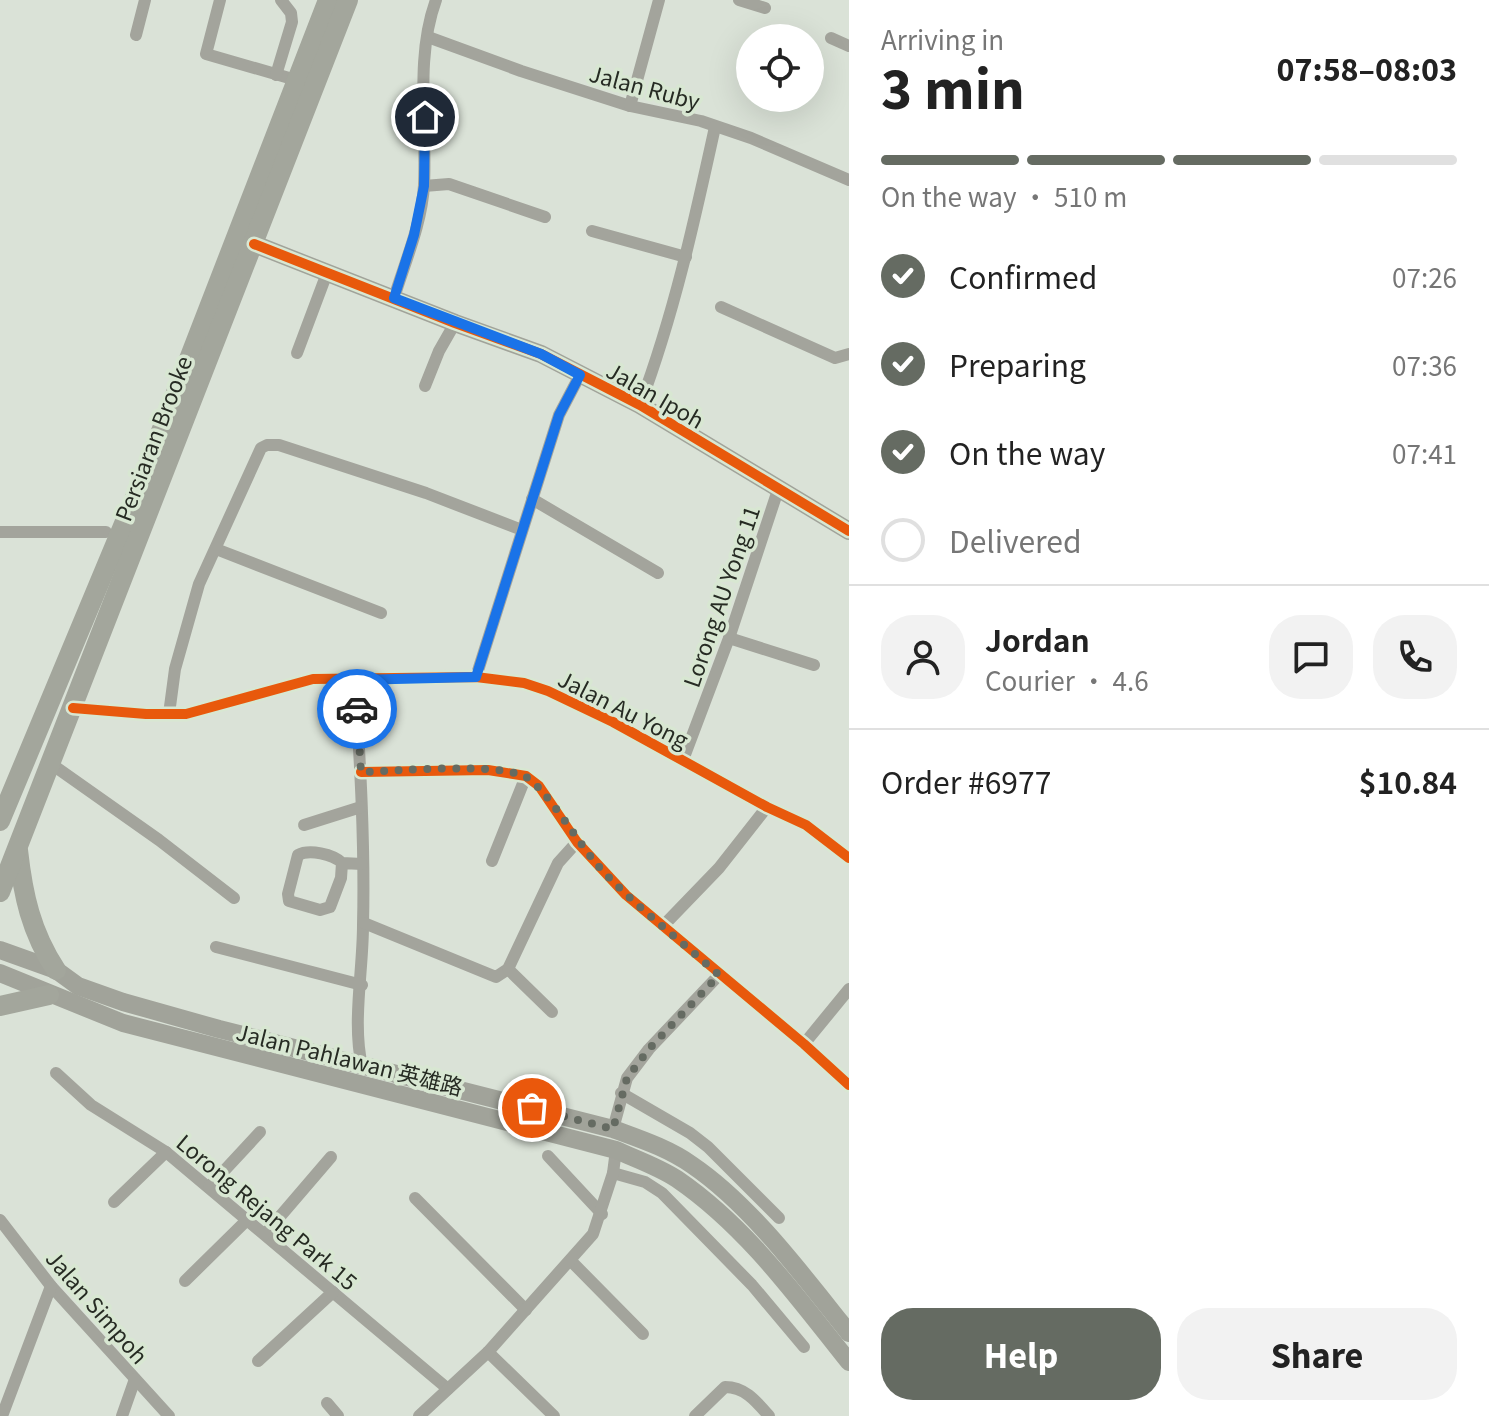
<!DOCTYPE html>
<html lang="en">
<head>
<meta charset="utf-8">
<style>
  body { margin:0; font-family:Georgia,"Noto Sans SC",serif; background:#f2f2f2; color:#222; height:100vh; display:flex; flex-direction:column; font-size:30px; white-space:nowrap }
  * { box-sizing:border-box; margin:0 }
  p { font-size:26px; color:#767676 }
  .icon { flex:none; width:44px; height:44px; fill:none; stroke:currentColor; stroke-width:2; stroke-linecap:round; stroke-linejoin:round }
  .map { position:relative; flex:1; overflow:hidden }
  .panel { display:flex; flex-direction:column; background:#fff; width:640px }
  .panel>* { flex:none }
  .buttons { position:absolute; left:736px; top:24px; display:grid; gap:16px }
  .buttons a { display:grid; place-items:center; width:88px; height:88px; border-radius:50%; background:#fff; box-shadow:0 8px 32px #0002; font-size:40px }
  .pin { position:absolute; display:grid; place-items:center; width:68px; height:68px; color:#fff; margin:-34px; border:4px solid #fff; border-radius:50%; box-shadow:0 2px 8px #0007 }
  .courier { position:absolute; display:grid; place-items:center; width:80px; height:80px; margin:-40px; border:6px solid #1a73e8; border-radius:50%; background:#fff; color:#222; box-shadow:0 2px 10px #0007 }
  .overview em { font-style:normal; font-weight:800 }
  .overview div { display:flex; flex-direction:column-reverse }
  .overview { display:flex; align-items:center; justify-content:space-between; height:136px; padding:0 32px }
  h1 { font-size:52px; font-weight:800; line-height:60px }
  .bar { display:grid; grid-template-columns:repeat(4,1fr); gap:12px 8px; align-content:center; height:96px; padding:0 32px }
  .bar i { height:10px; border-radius:6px; background:#e0e0e0 }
  .bar .current { background:#656b62 }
  .bar p { grid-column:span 4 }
  .line { display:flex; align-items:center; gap:20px; padding:0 32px; border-top:2px solid #e0e0e0 }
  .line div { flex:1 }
  .round { display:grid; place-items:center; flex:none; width:84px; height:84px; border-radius:32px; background:#f2f2f2 }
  ol { padding:0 32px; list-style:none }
  li { display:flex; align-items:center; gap:24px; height:88px }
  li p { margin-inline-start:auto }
  li .icon { padding:8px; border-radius:50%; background:#656b62; color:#fff; stroke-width:4 }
  li:last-child { color:#767676 }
  li i { width:44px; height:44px; border:4px solid #e0e0e0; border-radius:50% }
  .cta { display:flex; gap:16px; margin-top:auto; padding:16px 32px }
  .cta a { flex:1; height:92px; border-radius:32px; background:#656b62; color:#fff; font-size:32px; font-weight:800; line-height:92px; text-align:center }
  .cta a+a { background:#f2f2f2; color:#222 }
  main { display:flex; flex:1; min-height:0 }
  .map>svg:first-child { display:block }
</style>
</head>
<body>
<main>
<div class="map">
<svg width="849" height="1416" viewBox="0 0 849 1416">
  <rect width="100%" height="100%" fill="#dae2d7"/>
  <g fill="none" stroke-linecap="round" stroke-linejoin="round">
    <g stroke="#a3a49c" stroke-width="12">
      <path d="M220,0l-14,54 90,26"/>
      <path d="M739,0l26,8"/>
      <path d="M136,35l9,-35"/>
      <path d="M428,37l93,34 109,35 71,15 50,17 98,42"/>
      <path d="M831,38l18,8"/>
      <path d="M276,75l16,-53 -1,-9 -10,-13"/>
      <path d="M630,106l29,-106"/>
      <path d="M424,186l25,-2 96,33"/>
      <path d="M592,231l94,26"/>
      <path d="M394,298c11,-36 28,-75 30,-113 3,-60 -9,-128 12,-185"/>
      <path d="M721,307l114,51 14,-4"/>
      <path d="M297,353l30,-80"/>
      <path d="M425,386l14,-35 16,-28"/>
      <path d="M640,405c34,-91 54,-182 75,-278"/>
      <path d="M532,499l126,74"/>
      <path d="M0,532h106"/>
      <path d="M216,549l165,64"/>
      <path d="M729,638l85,27"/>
      <path d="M476,677l83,-262 21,-40"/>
      <path d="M355,680c5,81 10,164 8,245 0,46 -11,98 -1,141"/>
      <path d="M73,708l73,6h40l127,-35 163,-2 48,6 24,8 65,31 154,85 39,18 43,33"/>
      <path d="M169,714l6,-45 24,-85 62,-136 6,-3h12l147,48 96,37"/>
      <path d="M683,760l46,-122 49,-148"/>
      <path d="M50,763l109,77 75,58"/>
      <path d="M361,772l127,-2 38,6 13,10 38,56 49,53 178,149 45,41"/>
      <path d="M304,825l57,-18"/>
      <path d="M492,861l34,-85"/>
      <path d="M342,863l-1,15 -11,29 -10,3 -31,-9 -1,-7 10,-39c11,-6 35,-1 44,8l20,1"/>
      <path d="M364,923l132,54 12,-8 50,-106 19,-21"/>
      <path d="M664,925l55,-57 48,-61"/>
      <path d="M216,947l146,38"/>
      <path d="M508,969l44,43"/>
      <path d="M804,1044l45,-55"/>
      <path d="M56,1073l35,32 75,47 282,237"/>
      <path d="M621,1093l69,40 18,14 71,71"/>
      <path d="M613,1129l14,-51 22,-29 70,-74"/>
      <path d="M548,1156l54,58"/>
      <path d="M613,1173l32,9 17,11 90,92 52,62"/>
      <path d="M209,1187l51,-55"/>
      <path d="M415,1198l111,112"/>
      <path d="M114,1202l52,-50"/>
      <path d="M0,1220l51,66 118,130"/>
      <path d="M265,1234l66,-77"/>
      <path d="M571,1261l72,73"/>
      <path d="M185,1281l62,-61"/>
      <path d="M488,1352l66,64"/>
      <path d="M258,1361l75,-69"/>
      <path d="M327,1403l11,13"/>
      <path d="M2,1416l49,-130"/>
      <path d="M122,1416l13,-37"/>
      <path d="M419,1416l69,-64 105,-118 20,-61 3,-23"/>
      <path d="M695,1416l30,-29c20,0 31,14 44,29"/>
    </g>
    <g stroke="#a1a39a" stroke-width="18">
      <path d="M254,244l201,79 86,31 99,51 209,126"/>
      <path d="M0,950l56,20 22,16 45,16 96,27 394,100c27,10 55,19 79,36 59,40 112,112 157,168"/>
      <path d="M0,973l123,50 493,127c20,9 43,17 61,29 70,48 120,118 172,183"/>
    </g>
    <g stroke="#a3a69c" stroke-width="20">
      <path d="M0,821l141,-338 187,-483"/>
      <path d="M18,850c5,45 13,82 38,120"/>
      <path d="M0,892l348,-892"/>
      <path d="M0,1006l49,-11"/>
    </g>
    <g stroke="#d8e7d2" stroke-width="15">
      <g id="cycleway">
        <path d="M254,244l201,79 86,31 99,51 209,126"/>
        <path d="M73,708l73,6h40l127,-35 163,-2 48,6 24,8 65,31 154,85 39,18 43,33"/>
        <path d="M361,772l127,-2 38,6 13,10 38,56 49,53 178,149 45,41"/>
      </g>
    </g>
    <use href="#cycleway" stroke="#e8590c" stroke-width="10"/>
  </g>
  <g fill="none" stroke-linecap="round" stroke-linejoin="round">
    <path stroke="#656b62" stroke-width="8" stroke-dasharray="0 14.4" d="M357,709l4,63c35,-1 138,-10 165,5 20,11 55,70 74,91 36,39 79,71 119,107l-70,74 -22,29 -14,51 -81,-21"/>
    <path stroke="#1a73e8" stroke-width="10" d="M357,709l-2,-29 121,-3 83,-262 21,-40 -39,-21 -147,-56 20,-63 10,-49 1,-69"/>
  </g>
  <g text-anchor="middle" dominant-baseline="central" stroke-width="7" stroke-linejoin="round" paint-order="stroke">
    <g font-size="22" fill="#262b23" stroke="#d8e7d2">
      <text transform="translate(645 86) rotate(15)">Jalan Ruby</text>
      <text transform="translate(656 394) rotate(30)">Jalan Ipoh</text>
      <text transform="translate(152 438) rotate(-69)">Persiaran Brooke</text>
      <text transform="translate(720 596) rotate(-71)">Lorong AU Yong 11</text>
      <text transform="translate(624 708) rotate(27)">Jalan Au Yong</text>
      <text transform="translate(350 1058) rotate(14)">Jalan Pahlawan 英雄路</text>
      <text transform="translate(268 1211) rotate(40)">Lorong Rejang Park 15</text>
      <text transform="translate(98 1306) rotate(49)">Jalan Simpoh</text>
    </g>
  </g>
</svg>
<div class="buttons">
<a><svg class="icon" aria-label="locate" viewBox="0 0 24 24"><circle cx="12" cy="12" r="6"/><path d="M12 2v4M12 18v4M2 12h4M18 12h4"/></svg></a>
</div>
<div class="pin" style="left:532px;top:1108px;background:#ea580c"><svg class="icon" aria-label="bag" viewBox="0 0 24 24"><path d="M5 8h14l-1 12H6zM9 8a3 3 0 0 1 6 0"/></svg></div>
<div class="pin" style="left:425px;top:117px;background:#1f2937"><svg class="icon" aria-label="home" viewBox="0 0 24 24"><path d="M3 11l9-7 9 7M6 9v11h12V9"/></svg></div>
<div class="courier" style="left:357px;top:709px"><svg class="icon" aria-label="car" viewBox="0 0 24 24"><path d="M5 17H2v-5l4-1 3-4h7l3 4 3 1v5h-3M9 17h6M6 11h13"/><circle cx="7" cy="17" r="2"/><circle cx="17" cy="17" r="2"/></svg></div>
</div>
<section class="panel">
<div class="overview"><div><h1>3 min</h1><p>Arriving in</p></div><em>07:58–08:03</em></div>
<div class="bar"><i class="current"></i><i class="current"></i><i class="current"></i><i></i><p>On the way · 510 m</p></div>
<ol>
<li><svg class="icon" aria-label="check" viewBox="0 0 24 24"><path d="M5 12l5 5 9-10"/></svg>Confirmed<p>07:26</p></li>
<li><svg class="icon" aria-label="check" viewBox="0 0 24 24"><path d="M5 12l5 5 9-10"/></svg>Preparing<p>07:36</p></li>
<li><svg class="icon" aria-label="check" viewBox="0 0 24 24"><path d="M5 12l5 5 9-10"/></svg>On the way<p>07:41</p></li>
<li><i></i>Delivered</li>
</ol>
<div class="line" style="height:144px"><a class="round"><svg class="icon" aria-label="person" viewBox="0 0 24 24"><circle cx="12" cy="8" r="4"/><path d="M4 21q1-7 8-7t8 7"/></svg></a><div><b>Jordan</b><p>Courier · 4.6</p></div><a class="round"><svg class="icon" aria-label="chat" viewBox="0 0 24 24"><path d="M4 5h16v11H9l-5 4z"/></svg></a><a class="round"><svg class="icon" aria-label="phone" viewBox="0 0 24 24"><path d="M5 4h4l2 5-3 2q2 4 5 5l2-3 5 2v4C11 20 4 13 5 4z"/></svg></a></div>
<div class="line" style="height:104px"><div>Order #6977</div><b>$10.84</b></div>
<div class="cta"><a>Help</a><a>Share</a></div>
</section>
</main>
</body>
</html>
